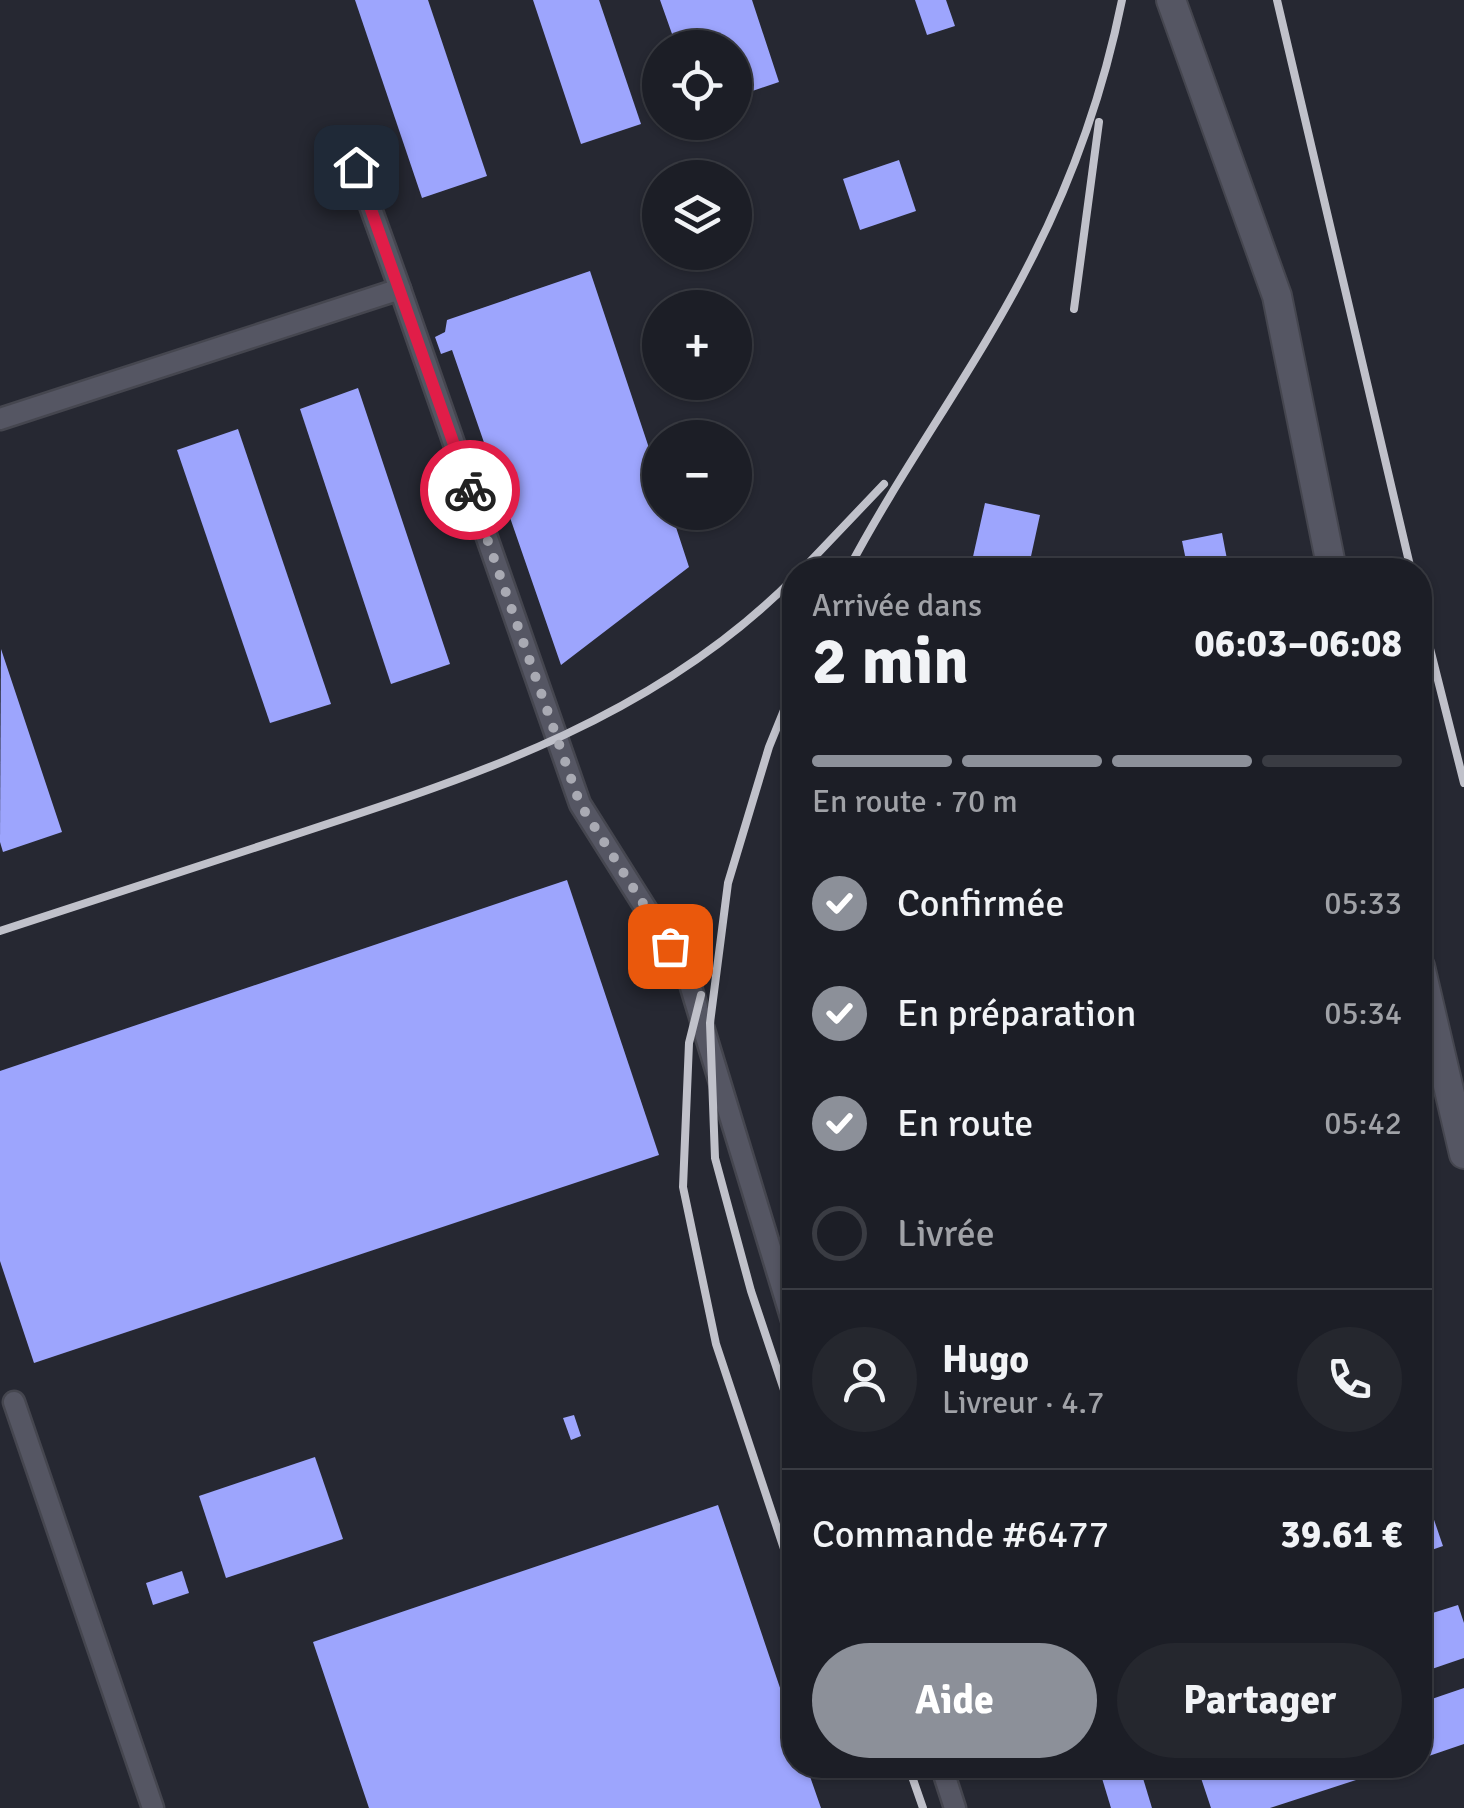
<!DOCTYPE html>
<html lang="fr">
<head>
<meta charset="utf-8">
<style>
  body { margin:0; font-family:Signika,sans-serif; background:#25272e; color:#f1f3f6; height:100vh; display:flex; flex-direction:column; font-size:38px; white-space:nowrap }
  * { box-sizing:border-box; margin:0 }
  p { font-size:32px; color:#a0a2a7 }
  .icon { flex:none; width:55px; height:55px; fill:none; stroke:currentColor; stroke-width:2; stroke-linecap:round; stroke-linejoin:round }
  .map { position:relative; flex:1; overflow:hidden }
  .details { position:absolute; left:782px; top:558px; width:650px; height:1220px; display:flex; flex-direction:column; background:#1c1e26; border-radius:40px; box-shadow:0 2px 8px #0004,0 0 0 2px #3a3c43 }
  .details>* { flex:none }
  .tools { position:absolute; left:642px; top:30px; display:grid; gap:20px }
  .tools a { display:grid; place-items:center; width:110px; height:110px; border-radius:50%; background:#1c1e26; box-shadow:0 2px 8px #0004,0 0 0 2px #3a3c43; font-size:50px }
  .pin { position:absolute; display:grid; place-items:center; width:85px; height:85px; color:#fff; margin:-42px; border-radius:20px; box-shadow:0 5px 15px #0006 }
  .courier { position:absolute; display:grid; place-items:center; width:100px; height:100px; margin:-50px; border:8px solid #e11d48; border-radius:50%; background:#fff; color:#222; box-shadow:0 2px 12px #0007 }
  .summary em { font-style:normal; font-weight:700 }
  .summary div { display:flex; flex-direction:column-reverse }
  .summary { display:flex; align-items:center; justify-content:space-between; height:170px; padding:0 30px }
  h1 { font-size:65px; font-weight:700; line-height:75px }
  .bar { display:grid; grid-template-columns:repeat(4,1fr); gap:15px 10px; align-content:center; height:120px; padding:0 30px }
  .bar i { height:12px; border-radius:8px; background:#3a3c43 }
  .bar .current { background:#8c9099 }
  .bar p { grid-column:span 4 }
  .line { display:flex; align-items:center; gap:25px; padding:0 30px; border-top:2px solid #3a3c43 }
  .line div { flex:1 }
  .round { display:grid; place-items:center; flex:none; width:105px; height:105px; border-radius:52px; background:#25272e }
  ol { padding:0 30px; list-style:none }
  li { display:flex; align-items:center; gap:30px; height:110px }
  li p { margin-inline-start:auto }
  li .icon { padding:10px; border-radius:50%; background:#8c9099; color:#fff; stroke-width:4 }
  li:last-child { color:#a0a2a7 }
  li i { width:55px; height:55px; border:5px solid #3a3c43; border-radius:50% }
  .primary-button { display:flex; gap:20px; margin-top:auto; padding:20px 30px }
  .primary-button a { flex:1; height:115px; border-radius:60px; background:#8c9099; color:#fff; font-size:40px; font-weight:700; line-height:115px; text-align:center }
  .primary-button a+a { background:#25272e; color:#f1f3f6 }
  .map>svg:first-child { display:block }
</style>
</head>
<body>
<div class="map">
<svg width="1464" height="1808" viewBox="0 0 1464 1808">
  <rect width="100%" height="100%" fill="#262832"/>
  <g fill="#9da5fd">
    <path d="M355,0h73l59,176 -65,22z"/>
    <path d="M533,0h66l42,124 -60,20z"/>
    <path d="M660,0h92l27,82 -44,15v-49h-58z"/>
    <path d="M915,0h31l9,26 -28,9z"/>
    <path d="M899,160l17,51 -56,19 -17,-51z"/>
    <path d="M590,271l70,210v31h11l18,55 -128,98 -109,-315 -11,4 -6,-17 10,-5 2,-12z"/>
    <path d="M358,388l92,276 -59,20 -91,-275z"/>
    <path d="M238,429l93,275 -61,19 -93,-273z"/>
    <path d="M985,503l55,12 -12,55h-58z"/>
    <path d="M1222,533l7,37h-41l-6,-29z"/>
    <path d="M1,649l61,183 -59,20 -3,-10z"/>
    <path d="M567,880l92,275 -625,208 -34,-102v-190z"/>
    <path d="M574,1415l7,21 -10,4 -8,-22z"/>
    <path d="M315,1457l28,82 -117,39 -27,-82z"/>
    <path d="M1420,1479l23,67 -23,8z"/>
    <path d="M718,1505l77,227v33h11l15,43h-452l-56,-166z"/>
    <path d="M182,1571l7,22 -36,12 -7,-22z"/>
    <path d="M1458,1605l6,18v35l-44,15v-56z"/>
    <path d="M1464,1688v56l-44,15v-56z"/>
    <path d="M1098,1765h41l13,43h-41z"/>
    <path d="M1229,1765h170v1l-129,42h-59l-11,-33z"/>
  </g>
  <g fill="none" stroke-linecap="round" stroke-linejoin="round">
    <g stroke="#45464f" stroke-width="25">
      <g id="service">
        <path d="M356,167l44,122"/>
        <path d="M0,419l400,-130 180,515 107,170 108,356"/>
        <path d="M14,1402l139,406"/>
        <path d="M941,1765l14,43"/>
      </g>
    </g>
    <g stroke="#45464f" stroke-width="32">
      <g id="minor">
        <path d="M1171,0l106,296 55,274"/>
        <path d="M1420,966l44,188"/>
      </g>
    </g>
    <use href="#service" stroke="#555663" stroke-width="20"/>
    <use href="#minor" stroke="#555663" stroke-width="28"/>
    <g stroke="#c0c1ca" stroke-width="8">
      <path d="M1277,0l134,570"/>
      <path d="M1074,309l25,-187"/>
      <path d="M802,570l82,-86"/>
      <path d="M848,570c56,-106 129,-203 183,-310 42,-82 73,-171 91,-260"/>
      <path d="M1420,609l44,174"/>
      <path d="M795,683l-26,64 -41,136 -18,140 5,135 36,133 44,132"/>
      <path d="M0,931c101,-33 202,-66 303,-99 179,-58 356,-117 492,-255"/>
      <path d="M701,995l-12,48 -6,144 33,157 79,238"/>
      <path d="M908,1765l15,43"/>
    </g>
  </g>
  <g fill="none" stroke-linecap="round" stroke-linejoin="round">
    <path stroke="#a9aab3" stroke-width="10" stroke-dasharray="0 18" d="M470,490l110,314 90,142"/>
    <path stroke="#e11d48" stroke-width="12" d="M356,167l114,323"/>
  </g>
</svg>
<div class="tools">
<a><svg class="icon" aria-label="locate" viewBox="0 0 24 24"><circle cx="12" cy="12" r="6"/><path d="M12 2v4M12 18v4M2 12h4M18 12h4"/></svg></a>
<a><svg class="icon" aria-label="layers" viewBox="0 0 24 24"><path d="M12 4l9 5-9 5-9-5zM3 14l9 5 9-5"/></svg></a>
<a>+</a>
<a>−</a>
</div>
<div class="pin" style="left:670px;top:946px;background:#ea580c"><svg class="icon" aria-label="bag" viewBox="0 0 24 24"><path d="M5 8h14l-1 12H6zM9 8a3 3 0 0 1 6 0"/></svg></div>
<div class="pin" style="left:356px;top:167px;background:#1f2937"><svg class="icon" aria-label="home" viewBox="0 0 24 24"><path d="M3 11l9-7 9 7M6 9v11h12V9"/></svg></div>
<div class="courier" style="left:470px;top:490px"><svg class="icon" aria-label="bike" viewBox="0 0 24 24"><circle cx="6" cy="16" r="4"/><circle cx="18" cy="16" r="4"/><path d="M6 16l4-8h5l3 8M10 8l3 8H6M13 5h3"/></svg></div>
<section class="details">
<div class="summary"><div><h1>2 min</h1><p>Arrivée dans</p></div><em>06:03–06:08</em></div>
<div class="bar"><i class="current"></i><i class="current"></i><i class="current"></i><i></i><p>En route · 70 m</p></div>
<ol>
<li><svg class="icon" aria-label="check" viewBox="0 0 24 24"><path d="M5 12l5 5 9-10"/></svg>Confirmée<p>05:33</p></li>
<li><svg class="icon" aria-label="check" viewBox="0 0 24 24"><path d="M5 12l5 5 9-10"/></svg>En préparation<p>05:34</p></li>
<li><svg class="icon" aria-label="check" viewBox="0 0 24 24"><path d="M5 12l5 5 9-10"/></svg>En route<p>05:42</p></li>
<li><i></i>Livrée</li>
</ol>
<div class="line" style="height:180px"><a class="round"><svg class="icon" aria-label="person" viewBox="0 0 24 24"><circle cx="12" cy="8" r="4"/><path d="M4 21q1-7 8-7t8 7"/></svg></a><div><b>Hugo</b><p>Livreur · 4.7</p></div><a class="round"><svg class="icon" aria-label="phone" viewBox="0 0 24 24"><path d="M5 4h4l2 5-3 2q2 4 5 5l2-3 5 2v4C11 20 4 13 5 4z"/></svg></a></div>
<div class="line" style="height:130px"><div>Commande #6477</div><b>39.61 €</b></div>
<div class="primary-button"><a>Aide</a><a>Partager</a></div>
</section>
</div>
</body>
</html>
